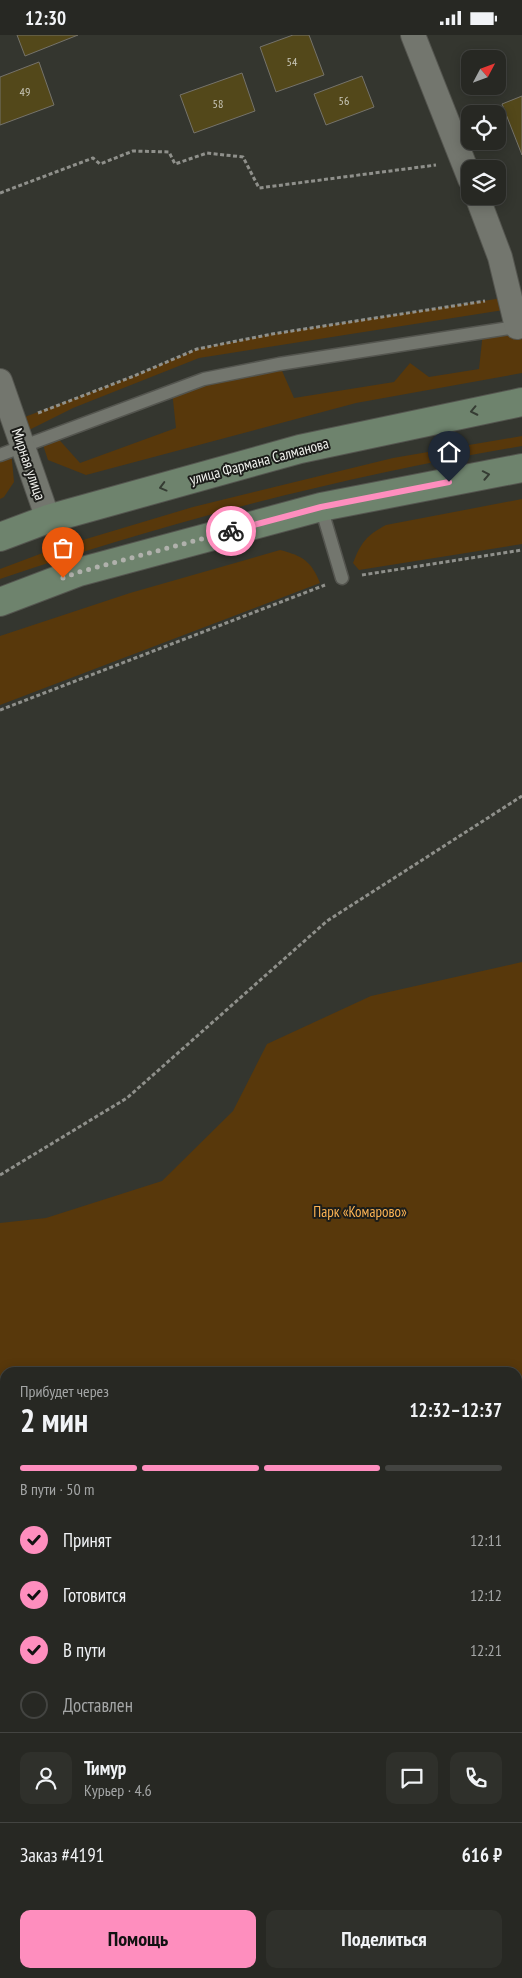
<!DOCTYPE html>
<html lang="ru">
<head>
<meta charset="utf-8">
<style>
  body { margin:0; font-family:"PT Sans Narrow",sans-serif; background:#2f302b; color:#f1f3f6; height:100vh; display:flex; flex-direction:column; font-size:19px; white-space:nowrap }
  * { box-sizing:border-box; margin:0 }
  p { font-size:16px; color:#a4a6a6 }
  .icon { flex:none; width:28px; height:28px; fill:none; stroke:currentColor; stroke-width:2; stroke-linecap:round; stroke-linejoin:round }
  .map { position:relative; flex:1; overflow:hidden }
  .sheet { position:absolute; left:0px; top:1332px; width:522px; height:611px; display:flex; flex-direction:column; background:#272823; border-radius:15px 15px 0 0; box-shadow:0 2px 12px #0003,0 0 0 1px #434441 }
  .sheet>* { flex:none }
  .needle { width:32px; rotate:49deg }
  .controls { position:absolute; left:461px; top:15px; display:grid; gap:10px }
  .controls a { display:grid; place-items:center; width:45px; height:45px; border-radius:10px; background:#272823; box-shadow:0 2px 12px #0003,0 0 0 1px #434441; font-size:25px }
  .pin { position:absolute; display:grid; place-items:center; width:42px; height:42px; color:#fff; margin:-51px -21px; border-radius:50% 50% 50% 0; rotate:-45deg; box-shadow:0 0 5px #0007 }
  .pin .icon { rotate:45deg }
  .courier { position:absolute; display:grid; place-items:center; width:50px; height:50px; margin:-25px; border:4px solid #fe8ebe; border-radius:50%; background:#fff; color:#222; box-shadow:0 1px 6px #0007 }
  .summary em { font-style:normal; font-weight:700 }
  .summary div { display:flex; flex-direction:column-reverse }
  .summary { display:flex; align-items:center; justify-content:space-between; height:85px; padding:0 20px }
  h1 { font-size:32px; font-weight:700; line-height:38px }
  .bar { display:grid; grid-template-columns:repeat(4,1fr); gap:8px 5px; align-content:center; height:60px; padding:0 20px }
  .bar i { height:6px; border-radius:4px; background:#434441 }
  .bar .current { background:#fe8ebe }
  .bar p { grid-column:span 4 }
  .line { display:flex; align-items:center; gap:12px; padding:0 20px; border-top:1px solid #434441 }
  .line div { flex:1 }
  .round { display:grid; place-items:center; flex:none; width:52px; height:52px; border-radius:10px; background:#2f302b }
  ol { padding:0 20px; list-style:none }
  li { display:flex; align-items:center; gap:15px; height:55px }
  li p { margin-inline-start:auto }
  li .icon { padding:5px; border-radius:50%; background:#fe8ebe; color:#111; stroke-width:4 }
  li:last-child { color:#a4a6a6 }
  li i { width:28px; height:28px; border:2px solid #434441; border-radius:50% }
  .primary-button { display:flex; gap:10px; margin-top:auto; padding:10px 20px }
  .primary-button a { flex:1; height:58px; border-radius:10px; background:#fe8ebe; color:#111; font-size:20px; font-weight:700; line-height:58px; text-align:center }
  .primary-button a+a { background:#2f302b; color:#f1f3f6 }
  .status { display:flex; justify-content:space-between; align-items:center; height:35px; padding:0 25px; background:#272823; direction:ltr }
  .status svg { height:14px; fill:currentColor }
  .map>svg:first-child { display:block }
</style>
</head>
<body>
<div class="status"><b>12:30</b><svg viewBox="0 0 49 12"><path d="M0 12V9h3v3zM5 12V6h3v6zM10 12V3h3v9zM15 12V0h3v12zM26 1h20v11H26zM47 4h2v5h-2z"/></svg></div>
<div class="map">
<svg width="522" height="1943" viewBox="0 0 522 1943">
  <rect width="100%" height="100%" fill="#34362f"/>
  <g fill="#58380b" fill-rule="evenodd">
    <path d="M522,260v12l-323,51 -126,50 -54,27 -5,-14 120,-45 63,-27 75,-15z"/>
    <path d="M522,291v47l-166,30 -270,72 -38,-15 -7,-21 13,-5 26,29 96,-35 -4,-37 107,-27 15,34 100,-16 16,-19 19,14 50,-8 4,-37z"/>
    <path d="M522,401v10c-177,30 -352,75 -522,133v-10l56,-21 137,-41 200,-49z"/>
    <path d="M11,415l3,32 -10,15 -4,2v-44z"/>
    <path d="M522,464v45l-163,26 -6,-7c8,-21 14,-28 33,-38z"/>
    <path d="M280,515c23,6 31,11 40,33l-320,122v-69l130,-43z"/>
    <path d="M522,927v1016h-522v-755l46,-5 116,-37 71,-70 34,-67 104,-48zM5,1338h513v601h-513z"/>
  </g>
  <g fill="#53481a" stroke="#75736b">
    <path d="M17,0h61l-53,21z"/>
    <path d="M293,0h16l15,40 -48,17 -16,-45z"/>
    <path d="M39,27l15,43 -54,20v-48z"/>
    <path d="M242,38l13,38 -61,22 -14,-38z"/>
    <path d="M362,41l12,31 -48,18 -12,-31z"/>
    <path d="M522,61v59l-20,-51z"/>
  </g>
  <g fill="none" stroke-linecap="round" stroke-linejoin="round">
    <g stroke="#54554f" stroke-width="15">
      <g id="lane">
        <path d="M0,420l204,-76 75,-15 243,-38"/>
        <path d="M321,472l21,71"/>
      </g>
    </g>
    <g stroke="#54554f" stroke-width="26">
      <g id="street">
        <path d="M413,0l57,144"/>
        <path d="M477,161l23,61 17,70"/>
        <path d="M0,346l48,138"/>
      </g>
    </g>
    <g stroke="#54554f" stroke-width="30">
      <g id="secondary">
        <path d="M0,502l48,-18 252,-70 222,-47"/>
        <path d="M0,567l79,-30 242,-65 201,-39"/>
      </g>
    </g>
    <g stroke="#8f908b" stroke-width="3" stroke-dasharray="4 2.5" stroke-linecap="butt">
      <path d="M0,158l93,-35 7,6 33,-13 36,1 6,12 32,-11 36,4 16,31 177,-23"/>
      <path d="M38,378l96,-37 63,-27 75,-15 213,-33"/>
      <path d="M362,540l160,-25"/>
      <path d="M0,675l325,-125"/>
      <path d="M0,1140l127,-77 200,-177 195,-125"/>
      <path d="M518,1641l4,-4"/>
      <path d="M0,1880l5,-4"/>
    </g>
    <use href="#lane" stroke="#73766e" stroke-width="12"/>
    <use href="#street" stroke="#73766e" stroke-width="24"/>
    <use href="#secondary" stroke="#6e836d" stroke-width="28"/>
  </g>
  <defs><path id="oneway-chevron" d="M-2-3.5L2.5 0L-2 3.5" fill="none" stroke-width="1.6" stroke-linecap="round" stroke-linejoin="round" transform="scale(1.25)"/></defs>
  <g stroke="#353c33">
    <use href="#oneway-chevron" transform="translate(474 376) rotate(168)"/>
    <use href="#oneway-chevron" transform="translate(486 440) rotate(-11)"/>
    <use href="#oneway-chevron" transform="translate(163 452) rotate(165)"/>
  </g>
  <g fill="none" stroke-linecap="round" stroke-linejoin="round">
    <path stroke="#b0b1ac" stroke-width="5" stroke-dasharray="0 9" d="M63,543l16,-6 152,-41"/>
    <path stroke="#fe8ebe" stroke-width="6" d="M231,496l90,-24 128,-25"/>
  </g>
  <g text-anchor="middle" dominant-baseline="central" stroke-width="4" stroke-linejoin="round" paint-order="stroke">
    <g font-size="12" fill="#cac8ba">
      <text x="292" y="26">54</text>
      <text x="25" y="56">49</text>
      <text x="344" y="65">56</text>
      <text x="218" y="68">58</text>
    </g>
    <g font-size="15" fill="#f2f3ef" stroke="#1c1d1a">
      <text transform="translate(259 426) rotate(-15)">улица Фармана Салманова</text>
      <text transform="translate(29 429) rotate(71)">Мирная улица</text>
    </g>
    <g font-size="15" fill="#fcb353" stroke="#1c1d1a">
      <text x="360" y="1176">Парк «Комарово»</text>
    </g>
  </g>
</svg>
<div class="controls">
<a><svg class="needle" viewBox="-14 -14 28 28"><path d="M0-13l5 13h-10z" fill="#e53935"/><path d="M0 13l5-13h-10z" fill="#a4a6a6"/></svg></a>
<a><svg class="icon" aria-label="locate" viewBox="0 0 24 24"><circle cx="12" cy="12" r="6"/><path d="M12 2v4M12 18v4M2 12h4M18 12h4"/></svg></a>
<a><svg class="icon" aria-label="layers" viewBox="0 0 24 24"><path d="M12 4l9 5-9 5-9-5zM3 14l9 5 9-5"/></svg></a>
</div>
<div class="pin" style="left:63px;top:543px;background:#ea580c"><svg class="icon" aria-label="bag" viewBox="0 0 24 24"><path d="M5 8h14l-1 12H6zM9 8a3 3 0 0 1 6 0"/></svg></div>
<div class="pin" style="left:449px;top:447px;background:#1f2937"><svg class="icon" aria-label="home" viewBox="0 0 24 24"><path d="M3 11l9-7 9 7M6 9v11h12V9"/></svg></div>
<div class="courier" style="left:231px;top:496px"><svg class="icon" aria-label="bike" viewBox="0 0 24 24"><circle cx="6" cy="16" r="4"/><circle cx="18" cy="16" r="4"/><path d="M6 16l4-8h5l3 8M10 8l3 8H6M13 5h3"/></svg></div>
<section class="sheet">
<div class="summary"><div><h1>2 мин</h1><p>Прибудет через</p></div><em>12:32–12:37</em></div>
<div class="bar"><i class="current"></i><i class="current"></i><i class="current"></i><i></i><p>В пути · 50 m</p></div>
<ol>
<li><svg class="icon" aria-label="check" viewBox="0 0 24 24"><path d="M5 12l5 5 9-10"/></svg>Принят<p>12:11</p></li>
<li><svg class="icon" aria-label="check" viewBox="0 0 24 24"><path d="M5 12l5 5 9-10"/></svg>Готовится<p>12:12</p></li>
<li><svg class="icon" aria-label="check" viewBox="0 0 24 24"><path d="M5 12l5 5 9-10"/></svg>В пути<p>12:21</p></li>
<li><i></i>Доставлен</li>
</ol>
<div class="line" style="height:90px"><a class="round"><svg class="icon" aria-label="person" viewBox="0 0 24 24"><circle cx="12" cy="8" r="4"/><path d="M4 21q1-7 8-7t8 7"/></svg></a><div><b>Тимур</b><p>Курьер · 4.6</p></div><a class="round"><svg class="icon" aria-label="chat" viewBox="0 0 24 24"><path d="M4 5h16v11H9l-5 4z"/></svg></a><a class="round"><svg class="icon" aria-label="phone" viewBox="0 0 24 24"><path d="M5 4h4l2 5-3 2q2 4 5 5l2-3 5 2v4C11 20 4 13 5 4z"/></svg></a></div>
<div class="line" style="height:65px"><div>Заказ #4191</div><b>616 ₽</b></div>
<div class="primary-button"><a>Помощь</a><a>Поделиться</a></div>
</section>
</div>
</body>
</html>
